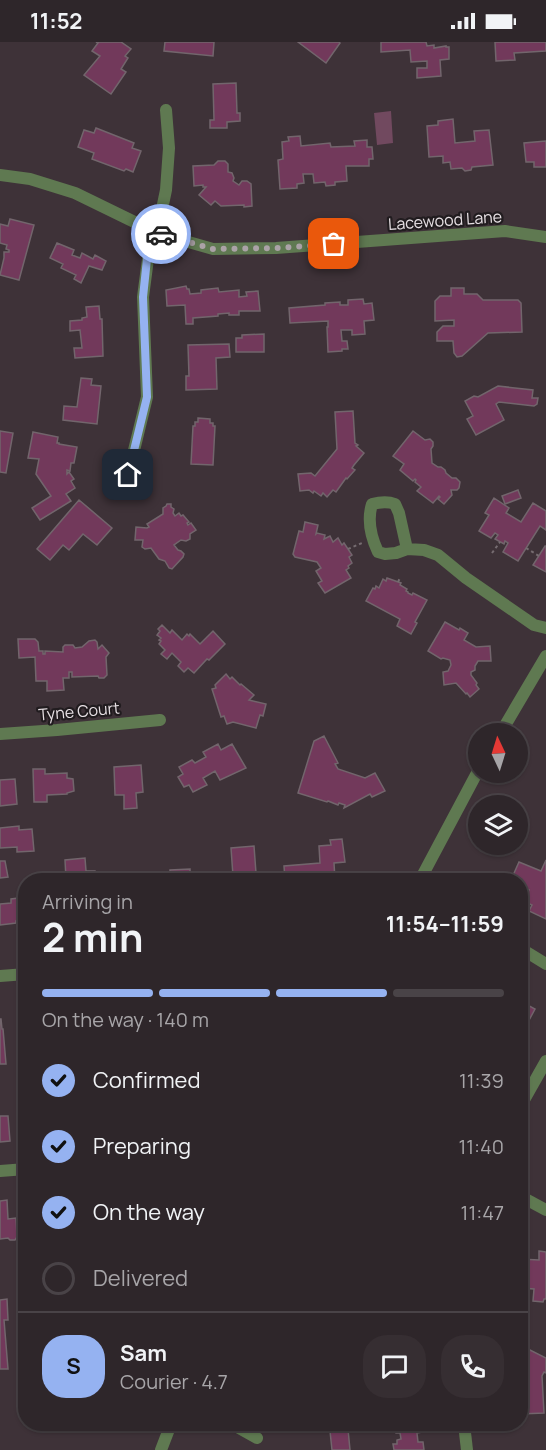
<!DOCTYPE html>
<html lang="en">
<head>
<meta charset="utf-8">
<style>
  body { margin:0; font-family:Manrope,sans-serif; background:#362e32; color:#f1f3f6; height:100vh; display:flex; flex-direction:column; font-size:22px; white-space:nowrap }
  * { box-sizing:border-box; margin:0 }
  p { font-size:20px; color:#a7a5a8 }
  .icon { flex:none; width:33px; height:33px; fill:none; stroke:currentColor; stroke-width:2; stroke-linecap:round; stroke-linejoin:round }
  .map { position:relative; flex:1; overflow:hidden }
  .details { position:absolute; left:18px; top:831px; width:510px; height:558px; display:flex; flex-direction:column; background:#2e262a; border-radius:24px; box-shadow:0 2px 4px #0004,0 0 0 2px #494347 }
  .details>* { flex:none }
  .needle { width:39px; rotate:356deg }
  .buttons { position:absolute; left:468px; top:681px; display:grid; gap:12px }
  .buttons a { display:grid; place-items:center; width:60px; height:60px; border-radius:50%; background:#2e262a; box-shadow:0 2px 4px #0004,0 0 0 2px #494347; font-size:30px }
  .pin { position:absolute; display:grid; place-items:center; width:51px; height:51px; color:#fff; margin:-26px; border-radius:12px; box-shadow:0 3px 9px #0006 }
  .courier { position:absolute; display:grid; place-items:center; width:60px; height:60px; margin:-30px; border:4px solid #95b2f1; border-radius:50%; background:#fff; color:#222; box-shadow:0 2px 8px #0007 }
  .summary em { font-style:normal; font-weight:700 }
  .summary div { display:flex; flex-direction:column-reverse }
  .summary { display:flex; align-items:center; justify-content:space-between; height:102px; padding:0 24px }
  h1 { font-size:39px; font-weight:700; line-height:45px }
  .bar { display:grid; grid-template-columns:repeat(4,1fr); gap:9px 6px; align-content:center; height:72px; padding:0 24px }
  .bar i { height:8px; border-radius:4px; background:#494347 }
  .bar .active { background:#95b2f1 }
  .bar p { grid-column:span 4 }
  .line { display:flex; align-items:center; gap:15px; padding:0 24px; border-top:2px solid #494347 }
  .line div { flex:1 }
  .round { display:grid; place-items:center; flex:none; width:63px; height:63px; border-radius:24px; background:#362e32 }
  ol { padding:0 24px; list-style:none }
  li { display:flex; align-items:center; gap:18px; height:66px }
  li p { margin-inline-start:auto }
  li .icon { padding:6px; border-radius:50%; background:#95b2f1; color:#111; stroke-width:4 }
  li:last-child { color:#a7a5a8 }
  li i { width:33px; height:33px; border:3px solid #494347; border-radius:50% }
  .status { display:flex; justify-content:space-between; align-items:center; height:42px; padding:0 30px; background:#2e262a; direction:ltr }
  .status svg { height:16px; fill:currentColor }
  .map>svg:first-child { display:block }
</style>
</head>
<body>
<div class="status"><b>11:52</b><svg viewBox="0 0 49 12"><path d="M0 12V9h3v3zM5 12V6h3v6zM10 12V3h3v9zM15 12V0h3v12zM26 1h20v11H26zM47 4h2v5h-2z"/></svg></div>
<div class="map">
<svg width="546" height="1408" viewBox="0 0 546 1408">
  <rect width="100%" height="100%" fill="#3e3238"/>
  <path fill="#71495f" d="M391,69l2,32 -16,2 -3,-32z"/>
  <g fill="#72395b" stroke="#72656c" stroke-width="1.5">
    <path d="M96,0h25l10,7 -6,7 3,2 -7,11 5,3 -15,22 -27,-19 16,-19 -8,-5 6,-8z"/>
    <path d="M165,0h49l-1,14 -49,-5z"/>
    <path d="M298,0h41l1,1 -14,20z"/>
    <path d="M381,0h45l1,4 7,-1v3l12,-2v1h3v12l-9,1 1,16 -24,2v-10h10v-7l-16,1 -1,-12 -29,2z"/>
    <path d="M495,0h51v9l-32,2 1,7 -19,1z"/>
    <path d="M236,41l1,30h3v8l-13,1v6h-17v-8h4l-1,-36z"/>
    <path d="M453,77l2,24 20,-2 -1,-10 15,-1 4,35 -21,2 -1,3 -6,1 -3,-3 -11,1 -1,-7 -7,1v-7l-14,1 -2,-31 11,-1v-4z"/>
    <path d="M96,86l38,15 -2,5 9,3 -8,21 -7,-3 -2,2 -32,-12 2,-6 -16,-6 6,-17 10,3z"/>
    <path d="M300,94l1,10 29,-3 1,4 24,-1 -1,-5 13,-1v7h5l1,12h-4v7h-23l1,15 -12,1v3l-9,1 -1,-4 -11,1 -1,-9h-10l1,9 -7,1v4l-17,1 -2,-29 5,-1 -1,-17 7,-1 -1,-4z"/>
    <path d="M546,99v26h-12v-5h-8l-2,-19z"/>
    <path d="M218,119h7l3,3v8l4,1 2,5 -1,3 6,4 3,-4h5l4,3 1,22 -8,1v-2l-23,1 -6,-5 -4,4 -12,-10 7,-8h-3v-2l-9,1 -1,-20 21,-1z"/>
    <path d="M10,177l24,6 -15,55 -19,-5 4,-17v-6h5v-2l-3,-1 1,-4 -7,-2v-19l8,2z"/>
    <path d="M57,201l17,7 -2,5 8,3 2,-5 11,6 2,-4 11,6 -4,9 -13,-4 -8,17 -7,-4 2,-4 -15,-7 2,-4 -13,-6z"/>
    <path d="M186,244l1,3h2l1,5 11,-1v-3l17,-2 1,4 20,-2v7l8,-1 -1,-4 12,-1 2,20h-21v4h-10v-2l-11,1v2l-25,2v6h-7l-1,-19 -18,1 -1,-16z"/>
    <path d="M451,246h13v6h13l6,6h35l3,3 1,29 -34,1 -26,23 -5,1 -3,-4 -1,-12h-16v-9l6,-6h11v-6l-19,1v-20l5,-5h11z"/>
    <path d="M363,257l1,5 8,-1 2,17 -10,1 1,13 -13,1v-5h-11l1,11h5l1,8h-6v2l-14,1 -1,-25h1v-6l-38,2 -1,-15 36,-3v-2l15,-1v3h8v-5z"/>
    <path d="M99,264l1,13h2l1,37 -28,2 -1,-10h8l-2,-18 -10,1v-10l12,-1v-2l5,-1 -1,-10z"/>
    <path d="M264,292v18h-28v-14h6v-3z"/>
    <path d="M229,302l1,13 -14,1 1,31 -31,1v-14h3l-1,-31z"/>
    <path d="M81,336l11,1 -1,6 10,1 -4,38 -34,-4 1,-14 13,1z"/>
    <path d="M498,344l35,4 -1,8h6l-1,6 -3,2 -35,-4 -3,2 8,16 -28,15 -9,-16 6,-3 -8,-15 9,-5 4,1z"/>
    <path d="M353,369l2,32 3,2 -2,1 8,7 -10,12 -2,3 3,2 -8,9 -1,-1 -10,14 -3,-2 -6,7 -4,-4 -2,3 -7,-5 -1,2 -4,-3 -9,1 -2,-17 13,-1 4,3 22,-27 -2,-37z"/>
    <path d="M198,376l12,1v4h3v3h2l-2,39 -22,-1 2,-38h2v-4h3z"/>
    <path d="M0,389l13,2 -7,40 -6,-1z"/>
    <path d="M413,389l12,9 5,-1 3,3v4l-2,3 1,14 6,4h3l4,3 1,3 6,5h4l4,4 -1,6 -2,2h-6l1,5 -8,9 -6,-5 2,-2 -1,-1 -6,7 -16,-12 4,-4 -6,-5 1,-2 -1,-1 -2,2 -13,-11 4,-6 -11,-8z"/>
    <path d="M33,390l25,5 -1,6h2v1l18,3 -3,16h-3l-1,8 -3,-1v4l2,-2 5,7 -3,2 4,7 -9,6 5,7 -31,19 -8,-12 19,-12 -15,-22 3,-15 -11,-1z"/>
    <path d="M518,448l3,8 -16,6 -3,-8z"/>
    <path d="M494,456l15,10 -3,5 15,9 12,-19 13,8v19l-6,-4 -22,35 -15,-9 5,-9 -3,-2 -1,3 -9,-5 3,-4 -3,-2 -4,5 -12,-7 10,-16 -4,-2z"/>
    <path d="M79,458l33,28 -15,17 -14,-11 -14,16 -6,-5 -13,15 -13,-11z"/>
    <path d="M167,462h4v3l3,2 -1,4 2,3 4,-3 2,3 2,-1 6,7 -2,1 1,2 3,-2 5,7 -6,4v5l-4,2 -5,-1 -7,5 4,5 3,1 3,3 -1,3 -11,12 -3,-1 -4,-7 -6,-2 -8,-11 -6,1 -3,-2 1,-7h-8l1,-13 11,1 2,-1 -2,-3 16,-10v-6l3,-2z"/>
    <path d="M305,480l13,3 -2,9 1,-1 8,2 -1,4 6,-3 3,6 5,-4 4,7 2,-2 8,12 -3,2 3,6 -4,3 1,2 -3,2 5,8 -26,15 -7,-10 4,-2 -6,-10 5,-3 -4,-6 -22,-5 -2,-3 6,-23 4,1z"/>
    <path d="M545,504h1v26l-13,-7z"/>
    <path d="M387,536l14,5 -1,2 7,4 -1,2 2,1v1l4,2 1,-2 14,7 -12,22 2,1 -6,11 -14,-8 3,-7 -34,-18 7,-13 2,1 1,-3 3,2 4,-9 3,2z"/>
    <path d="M445,580l14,8 1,-2 8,5 -4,7 12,7 14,-1 1,15h-13l-3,5v4l-4,2v3l6,8 -1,2 3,4 -9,8 -3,-4 -1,1 -10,-11 -12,2 -1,-13 5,-1 3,-6 -1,-5 -7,-2 -2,1 -13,-8z"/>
    <path d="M162,583l8,8 2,-3 10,10 5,-6 2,2 1,-2 10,10 13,-13 12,13 -16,16 -2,-1 -13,14 -6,-5 -4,4 -6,-6 3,-4 -9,-9 -5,6 -6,-5 4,-4 -6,-6 2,-3 -2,-1 2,-2 -4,-3 3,-4 -2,-2z"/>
    <path d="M18,597h17l3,3 1,9h4v3h2v-3l18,1v-5l2,-2h8l2,3 7,-1 7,-6 6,-1 2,2 1,7 4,-4 7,8 -3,4 1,18 -3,3h-5l-1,-2 -26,1v-5h-3v6h-6l1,12 -17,1v-10h-11l-1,-24 -16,1z"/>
    <path d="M226,632l4,5 2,-2 8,8 1,-1 13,11 -5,5 17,4 -3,12 -3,-1 -4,13 -23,-6 -6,2 -3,-8 -3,1 -9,-28 4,-1 -1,-3z"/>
    <path d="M324,694l14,27 -3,1 3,5 27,9 10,-5 10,18 -13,6 -2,-3 -26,14 1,-3 -6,-2 -1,2 -10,-4 -1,1 -29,-9 16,-52z"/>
    <path d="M218,702l3,6 11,-6 14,24 -26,12 -5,-9 -12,7 4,7 -14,7 -4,-7 -5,2 -6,-10 5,-3 -4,-7 13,-7 3,3 11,-6 -3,-5z"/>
    <path d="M141,723l2,27 -7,1 1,15 -13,1v-14h-9l-1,-28z"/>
    <path d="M33,727h12v5l22,-1v5l6,1 1,12 -7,2v1l-20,1v7h-13z"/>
    <path d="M15,737l2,25 -17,2v-26z"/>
    <path d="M19,784v4l13,-1 2,22 -17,1v-5l-17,1v-20z"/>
    <path d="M342,797l3,23 -11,1 1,17h-50l-1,-14 36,-3 -1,-17 12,-1 -1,-5z"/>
    <path d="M254,804l2,27 14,-1v8h-47v-3l10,-1 -2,-28z"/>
    <path d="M85,816l1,13h9l1,9h-35l5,-1 -1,-19z"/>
    <path d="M546,818v59l-17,-8 3,-6 -8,-4 5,-11 -9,-4v-6h-9l8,-18 22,9z"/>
    <path d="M0,819h5l3,16 -8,1z"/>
    <path d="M190,827v11h-20v-10z"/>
    <path d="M26,855v23l-10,1v2l-16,2v-21l11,-1v-4z"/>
    <path d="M520,959l15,8 -8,15 -7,-4z"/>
    <path d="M0,977h1l1,10h1l3,35h-6z"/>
    <path d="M0,1074h8l2,25 -10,1z"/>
    <path d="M7,1158l1,19 8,-1 1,19 -2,3h-5l-2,-2 -8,1v-38z"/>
    <path d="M539,1209l7,1v47h-2l-1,3 -10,-1 1,-12 -14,-1v-29l19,1z"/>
    <path d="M7,1257l1,21h-4l4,49h-8v-69z"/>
    <path d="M520,1303l26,13v15l-2,-1 -2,4 2,37 -24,1z"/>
    <path d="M395,1382h27l1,8 -6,1 1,9h5l1,8h-30l-1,-6h4v-4l4,-1 -1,-6h-4z"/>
    <path d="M348,1387l2,21h-18l-2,-19z"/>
  </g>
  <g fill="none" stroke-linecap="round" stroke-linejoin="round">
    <g stroke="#766c71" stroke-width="2" stroke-dasharray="3 3" stroke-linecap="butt">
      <path d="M526,506l13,8"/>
      <path d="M348,507l14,-6"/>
      <path d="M492,511l8,-11"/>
      <path d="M398,540l2,-4"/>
    </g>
    <g stroke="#5f7951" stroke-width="12">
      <path d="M0,133l30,4 45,14 82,40 56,16 63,-1 229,-17 41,6"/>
      <path d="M128,433l19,-78 -4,-100 5,-38 9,-26 9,-43 3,-42 -3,-38"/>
      <path d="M407,507l-8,-36 -4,-9c-8,-3 -15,-2 -23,0 -5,16 -1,33 6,48l7,2 11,-1 11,-4 17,1 14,5 28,23 68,47 12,3"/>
      <path d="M0,692l57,-4 103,-10"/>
      <path d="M520,906l26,16"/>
      <path d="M0,934l26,-2"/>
      <path d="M520,1065l26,-46"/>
      <path d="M0,1129l26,-2"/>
      <path d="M520,1154l26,14"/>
      <path d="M232,1382l25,14"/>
      <path d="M464,1382l3,26"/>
    </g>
    <g stroke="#5f7951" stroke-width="12">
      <path d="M500,692l46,-78"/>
      <path d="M420,838l58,-109"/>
      <path d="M161,1408l10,-26"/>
    </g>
  </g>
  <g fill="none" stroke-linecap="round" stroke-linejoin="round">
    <path stroke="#aba2a7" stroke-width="6" stroke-dasharray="0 10.8" d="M161,192l52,15 63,-1 58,-4"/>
    <path stroke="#95b2f1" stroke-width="8" d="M128,433l19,-78 -4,-100 4,-38 10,-26 4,1"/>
  </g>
  <g text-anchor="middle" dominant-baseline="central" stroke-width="4.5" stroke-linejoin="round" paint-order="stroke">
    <g font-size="16" fill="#e6dfe3" stroke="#211c1f">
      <text transform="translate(445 178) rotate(-4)">Lacewood Lane</text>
      <text transform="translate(79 669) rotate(-5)">Tyne Court</text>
    </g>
  </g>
</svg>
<div class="buttons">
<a><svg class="needle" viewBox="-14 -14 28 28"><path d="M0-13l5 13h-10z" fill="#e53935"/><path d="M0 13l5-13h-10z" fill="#a7a5a8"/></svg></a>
<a><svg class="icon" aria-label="layers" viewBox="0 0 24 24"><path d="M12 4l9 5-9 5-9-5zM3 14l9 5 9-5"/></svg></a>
</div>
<div class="pin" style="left:334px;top:202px;background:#ea580c"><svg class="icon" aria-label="bag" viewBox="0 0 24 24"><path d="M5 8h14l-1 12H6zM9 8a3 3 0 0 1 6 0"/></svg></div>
<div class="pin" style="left:128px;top:433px;background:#1f2937"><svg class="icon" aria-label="home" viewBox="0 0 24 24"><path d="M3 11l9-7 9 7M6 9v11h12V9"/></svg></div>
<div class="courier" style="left:161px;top:192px"><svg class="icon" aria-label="car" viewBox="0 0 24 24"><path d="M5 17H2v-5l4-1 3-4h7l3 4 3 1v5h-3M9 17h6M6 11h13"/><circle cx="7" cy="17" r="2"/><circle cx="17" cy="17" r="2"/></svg></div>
<section class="details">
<div class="summary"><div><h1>2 min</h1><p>Arriving in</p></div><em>11:54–11:59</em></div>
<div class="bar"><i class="active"></i><i class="active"></i><i class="active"></i><i></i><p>On the way · 140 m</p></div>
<ol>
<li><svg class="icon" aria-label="check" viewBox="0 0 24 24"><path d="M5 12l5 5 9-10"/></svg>Confirmed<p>11:39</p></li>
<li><svg class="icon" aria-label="check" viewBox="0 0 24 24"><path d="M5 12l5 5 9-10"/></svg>Preparing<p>11:40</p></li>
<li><svg class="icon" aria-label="check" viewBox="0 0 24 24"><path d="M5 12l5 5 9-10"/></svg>On the way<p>11:47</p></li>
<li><i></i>Delivered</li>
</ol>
<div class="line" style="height:108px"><b class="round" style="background:#95b2f1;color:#111">S</b><div><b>Sam</b><p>Courier · 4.7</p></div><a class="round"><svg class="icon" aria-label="chat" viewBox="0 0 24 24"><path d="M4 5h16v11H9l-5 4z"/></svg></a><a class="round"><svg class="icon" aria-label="phone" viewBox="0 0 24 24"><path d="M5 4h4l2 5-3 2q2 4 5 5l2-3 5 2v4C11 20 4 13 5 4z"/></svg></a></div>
</section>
</div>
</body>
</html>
